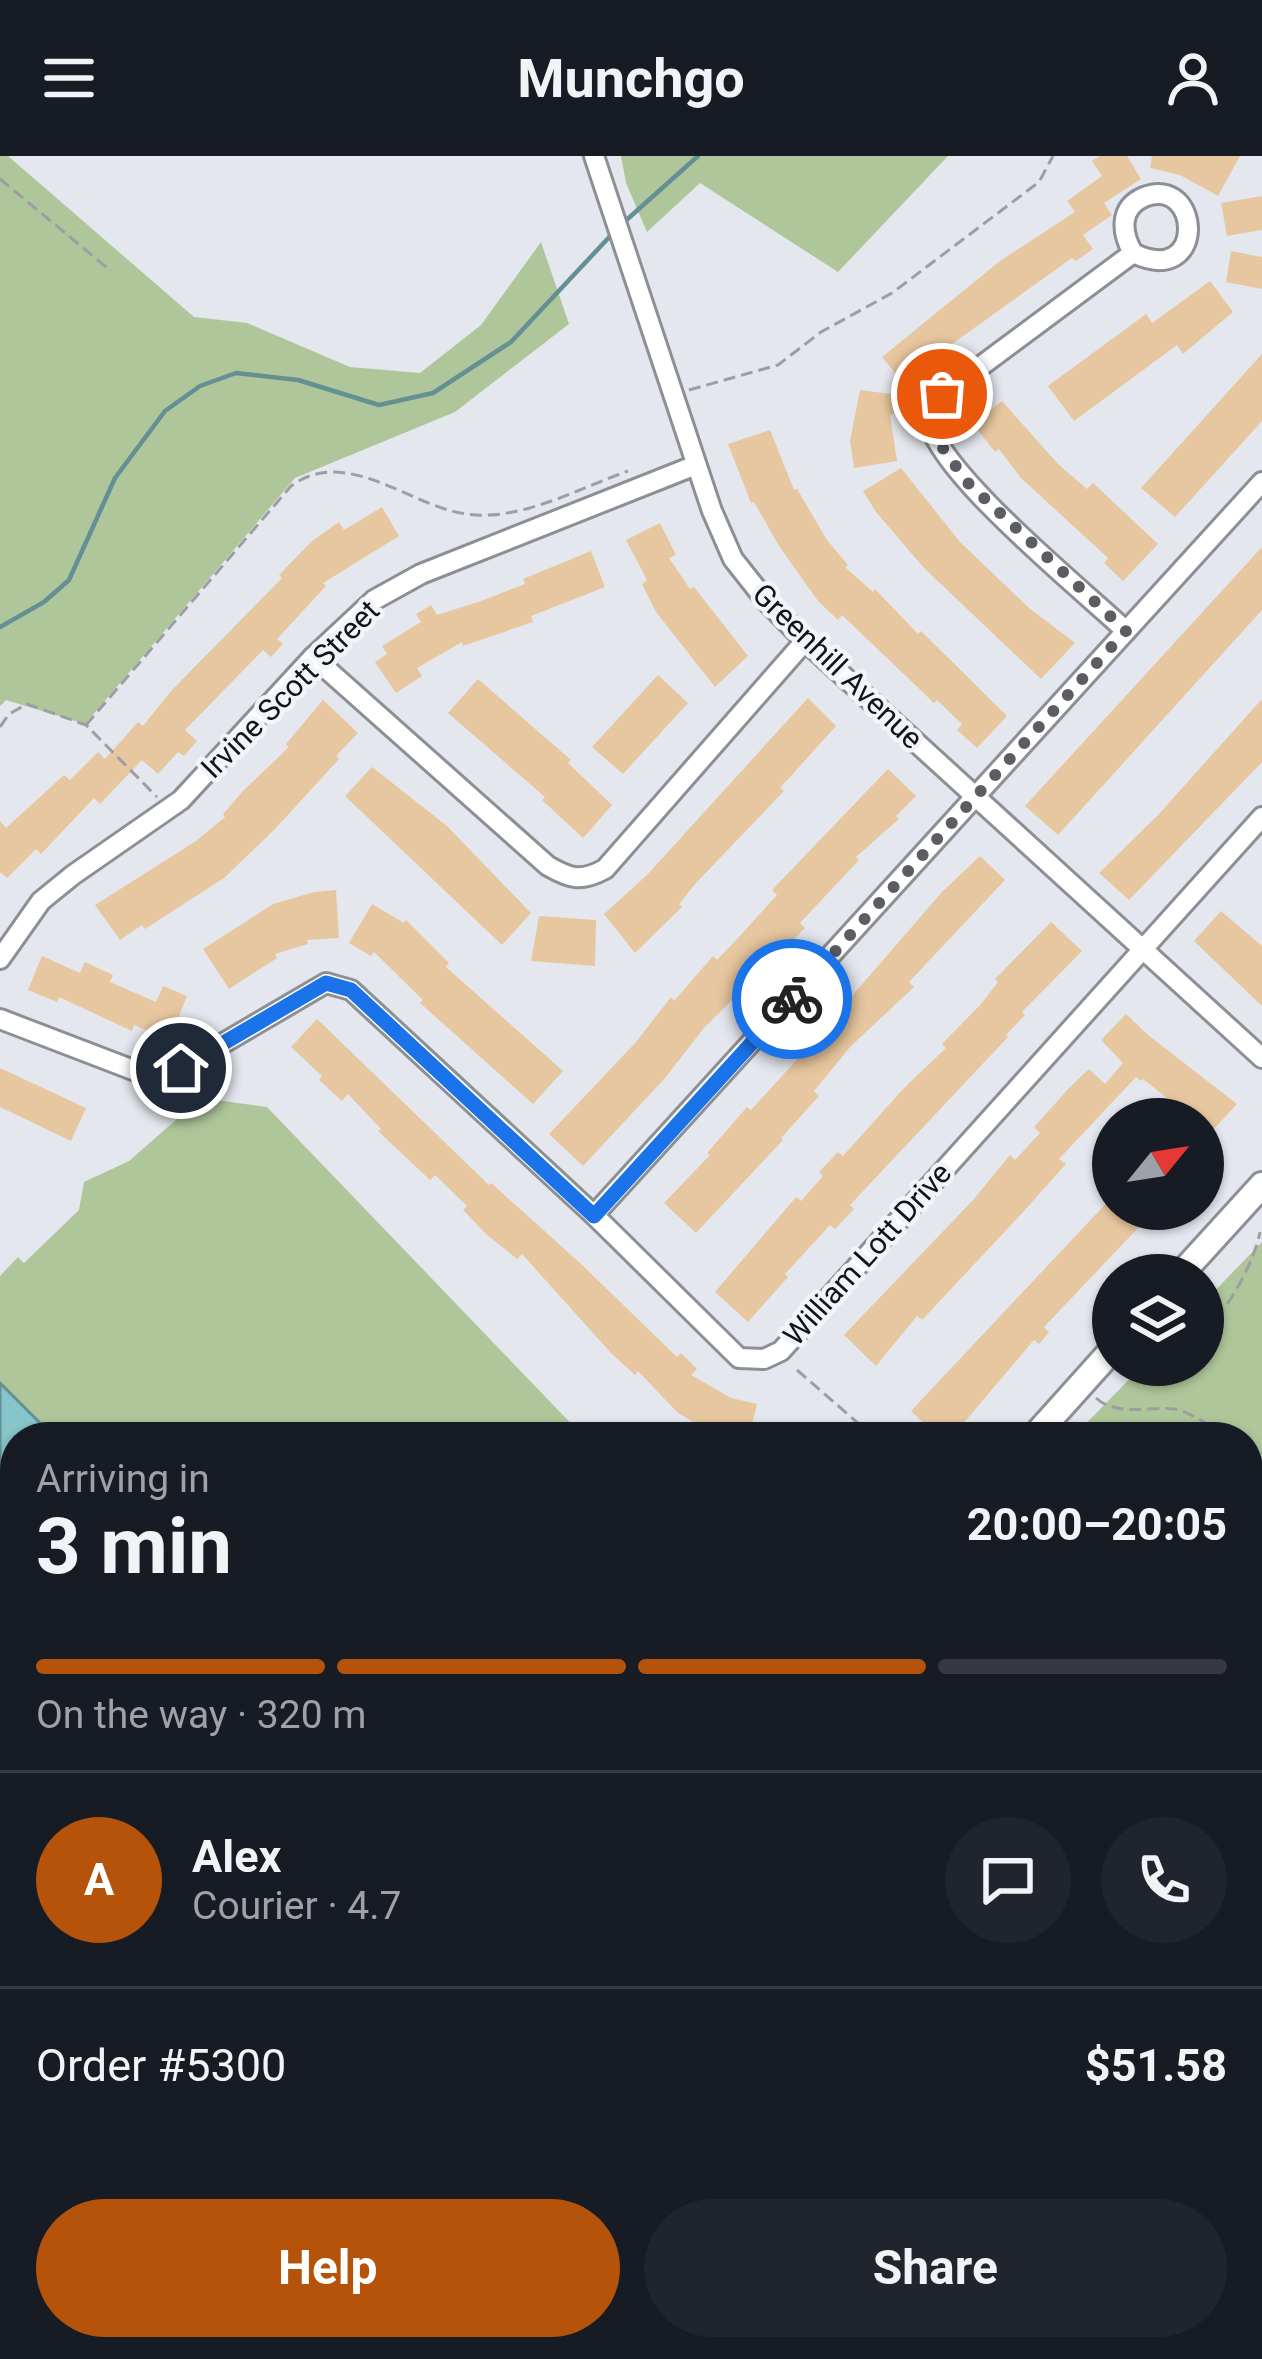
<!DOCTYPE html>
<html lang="en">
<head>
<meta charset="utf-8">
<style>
  body { margin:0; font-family:Roboto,sans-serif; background:#20242c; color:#f1f3f6; height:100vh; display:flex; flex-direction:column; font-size:45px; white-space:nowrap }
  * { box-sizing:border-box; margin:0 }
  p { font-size:39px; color:#9ea1a6 }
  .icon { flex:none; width:66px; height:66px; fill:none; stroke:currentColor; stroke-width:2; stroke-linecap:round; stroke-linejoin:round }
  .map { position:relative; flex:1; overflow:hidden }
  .details { position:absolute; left:0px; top:1266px; width:1263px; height:939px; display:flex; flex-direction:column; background:#171b24; border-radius:48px 48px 0 0; box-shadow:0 3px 9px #0004 }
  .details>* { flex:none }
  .needle { width:78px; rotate:60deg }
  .fabs { position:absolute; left:1092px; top:942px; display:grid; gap:24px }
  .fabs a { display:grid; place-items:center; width:132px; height:132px; border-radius:50%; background:#171b24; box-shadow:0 3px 9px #0004; font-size:60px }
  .pin { position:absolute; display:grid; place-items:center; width:102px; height:102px; color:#fff; margin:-51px; border:6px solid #fff; border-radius:50%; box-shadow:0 3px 12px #0007 }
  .courier { position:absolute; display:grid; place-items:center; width:120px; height:120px; margin:-60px; border:9px solid #1a73e8; border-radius:50%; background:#fff; color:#222; box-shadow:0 3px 15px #0007 }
  .head em { font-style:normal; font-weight:700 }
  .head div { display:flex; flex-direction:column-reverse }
  .head { display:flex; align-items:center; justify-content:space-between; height:204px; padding:0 36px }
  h1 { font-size:78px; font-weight:700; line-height:90px }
  .bar { display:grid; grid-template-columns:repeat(4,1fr); gap:18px 12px; align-content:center; height:144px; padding:0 36px }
  .bar i { height:15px; border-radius:9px; background:#363941 }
  .bar .active { background:#b45309 }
  .bar p { grid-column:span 4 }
  .line { display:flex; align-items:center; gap:30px; padding:0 36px; border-top:3px solid #363941 }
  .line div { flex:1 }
  .round { display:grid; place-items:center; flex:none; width:126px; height:126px; border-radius:63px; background:#20242c }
  .action { display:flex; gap:24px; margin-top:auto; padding:24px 36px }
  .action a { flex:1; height:138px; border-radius:72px; background:#b45309; color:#fff; font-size:48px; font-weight:700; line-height:138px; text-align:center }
  .action a+a { background:#20242c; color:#f1f3f6 }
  header { display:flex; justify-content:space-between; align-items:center; height:156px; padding:0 36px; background:#171b24; font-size:54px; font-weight:700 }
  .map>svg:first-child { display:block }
</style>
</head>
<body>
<header><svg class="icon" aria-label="menu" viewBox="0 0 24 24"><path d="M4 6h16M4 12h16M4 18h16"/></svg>Munchgo<svg class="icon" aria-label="person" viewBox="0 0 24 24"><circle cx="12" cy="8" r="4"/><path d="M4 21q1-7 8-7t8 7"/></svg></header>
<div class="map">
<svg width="1262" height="2203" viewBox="0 0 1262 2203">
  <rect width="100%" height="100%" fill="#e5e7ee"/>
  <g fill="#afc69a">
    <path d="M0,0h8l186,161 53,6 103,44 70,6 61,-48 60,-83 28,82 -114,88 -160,66 -210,246 -79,-24 -6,6z"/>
    <path d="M621,0h327l-110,116 -138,-89 -53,49 -21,-49z"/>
    <path d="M201,942l66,9 317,330h-569v517l-6,-5 -9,8v-681l18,-19 6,6 55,-53 5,-28 45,-21z"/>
    <path d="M1262,1086v465l-14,-5v-265h-175l70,-72h60v-62z"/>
  </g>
  <path fill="#86c5ca" stroke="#649094" stroke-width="3" d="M0,1227l54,54h-39v55h-11l-4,38z"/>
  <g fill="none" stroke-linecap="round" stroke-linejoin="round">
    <g stroke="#649094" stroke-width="4.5">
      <path d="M622,68l76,-68"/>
      <path d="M0,471l44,-25 25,-22 46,-102 50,-67 35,-25 36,-13 62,7 81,25 54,-12 78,-51 103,-110"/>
      <path d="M1248,1470l14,6"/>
      <path d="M0,1696l15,-4"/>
    </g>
  </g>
  <g fill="#e7c79f">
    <path d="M1100,0h27l14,23 -37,24 8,12 -29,20 10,14 -17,12 -4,-3 -141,101 2,3 -29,22 -22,-27 118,-96 75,-49 -8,-11 35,-25 -10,-15z"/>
    <path d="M1152,0h88l-22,40 -38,-21 -30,-7z"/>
    <path d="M1262,40v34l-35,6 -6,-33z"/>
    <path d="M1231,95l31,6v32l-36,-7z"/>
    <path d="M1210,125l23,31 -50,42 -6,-9 -103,76 -26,-35 98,-72 6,9z"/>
    <path d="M1262,198v67l-87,96 -34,-29z"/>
    <path d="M860,234l39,5 2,16 -11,4 7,46 -43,7 -4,-27z"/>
    <path d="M1002,245l56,63 29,25 6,-6 65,61 -35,37 -19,-18 4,-5 -87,-80 -22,-29 -4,3 -22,-28z"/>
    <path d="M770,274l24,60 3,-1 30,51 21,25 -3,2 28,25 2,-3 43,45 3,-3 86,85 -30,32 -20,-18 5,-6 -25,-24 -3,3 -92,-88 -4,5 -20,-19 -39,-55 -25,-44 -3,1 -23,-59z"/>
    <path d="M901,312l59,74 69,66 46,35 -34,36 -117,-111 -48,-56 -13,-21z"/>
    <path d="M382,351l17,29 -76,47 3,3 -49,53 6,5 -12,13 -8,-7 -78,80 12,11 -13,15 -6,-4 -20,22 -16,-14 -42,44 -6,-6 -53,56 -5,-5 -29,29 -7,-6v-51l6,7 58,-53 6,5 28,-28 7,7 33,-37 5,4 28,-35 111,-113 -3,-3 33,-34 27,-19 5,8z"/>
    <path d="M660,367l16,32 -7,3 21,31 4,-2 54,69 -33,31 -59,-75 -14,-28 5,-4 -21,-40z"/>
    <path d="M1262,391v63l-204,225 -33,-29z"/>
    <path d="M591,395l14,36 -74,29 2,6 -70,24 -1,-4 -45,26 5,8 -26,17 -21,-31 12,-8 -5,-8 39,-24 -5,-8 15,-9 6,10 44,-14 44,-17 -2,-5z"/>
    <path d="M658,519l30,28 -65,71 -31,-27z"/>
    <path d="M478,523l93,81 -3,3 44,42 -29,33 -41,-38 3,-3 -97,-84z"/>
    <path d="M808,542l28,28 -56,62 4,3 -88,92 -17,21 3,3 -47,46 -31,-39 43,-39z"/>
    <path d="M1262,543v63l-133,138 -30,-27 59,-58z"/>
    <path d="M323,544l35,33 -22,23 3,3 -64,70 -51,49 -79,51 -3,-4 -22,15 -25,-35 101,-64 29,-24 -2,-3 20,-23 46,-44 -3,-3z"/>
    <path d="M372,611l75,59 84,87 -29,32 -157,-149z"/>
    <path d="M888,613l28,27 -20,20 3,3 -43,38 3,3 -59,63 5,5 -101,100 -39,50 -82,88 -34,-32 87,-92 35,-45 3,4 39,-45 4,4 22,-23 38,-42 -5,-5z"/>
    <path d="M980,700l25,24 -96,102 5,5 -64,60 -36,44 5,5 -38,42 2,2 -87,93 -32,-30 46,-48 -3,-2 40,-46 4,3 42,-46 149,-172z"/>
    <path d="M336,734l3,48 -32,2 1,4 -33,10 2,4 -48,31 -26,-40 70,-45 41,-12z"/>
    <path d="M372,748l32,19 2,-3 43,43 -3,4 117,104 -30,33 -113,-101 3,-3 -49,-48 -3,4 -22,-13z"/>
    <path d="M1221,755l41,35v60l-68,-65z"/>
    <path d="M539,760l57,4 -1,46 -64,-5z"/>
    <path d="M1051,766l31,29 -60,61 3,3 -19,20 2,2 -158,168 4,4 -19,20 -5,-4 -45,49 3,3 -40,45 -33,-30 81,-95 5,4 22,-25 -4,-4 19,-20 5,4 61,-68 42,-40 -4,-4 39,-40 17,-22 -3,-3z"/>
    <path d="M42,800l38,17 5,-11 28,13 -3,7 46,20 7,-16 24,10 -13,32 -8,4 -8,-4 -2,6 -22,-9 -2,6 -73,-34 -2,5 -29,-12z"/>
    <path d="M1126,858l22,21 89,69 -26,28 -8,-13 -12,-6 -3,2 -45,-36 -2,2 -5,-4 -77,82 7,5 -42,47 -102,109 -5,-4 -41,50 -32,-31 130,-136 36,-44 5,5 25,-27 -6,-6 36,-40 19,-18 16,15 18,-21 -22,-23z"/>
    <path d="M317,863l172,166 2,-2 88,79 98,95 4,-4 16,16 -6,6 40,23 26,6 -8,33h-29l-42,-24 -40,-42 -3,4 -24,-22 -89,-99 -5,5 -31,-25 -23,-24 4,-4 -32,-31 -5,5 -52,-49 3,-2 -33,-35 -6,7 -23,-21 3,-4 -31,-29z"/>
    <path d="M0,912l86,40 -15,33 -71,-34z"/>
    <path d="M1113,1040v13h43l-112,118 5,5 -10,12 -5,-4 -67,79 -19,18h-10l-27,-26z"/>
    <path d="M0,1830l15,13v55l-15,-14z"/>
    <path d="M0,2027l15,15v62l-15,-14z"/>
    <path d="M1262,2048v109l-14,-4v-75z"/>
    <path d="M357,2190h72l14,13h-73z"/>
    <path d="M925,2190h49l15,13h-76z"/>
    <path d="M1061,2190h117l-1,13h-127z"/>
  </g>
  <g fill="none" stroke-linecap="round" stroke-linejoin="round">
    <g stroke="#8d8f96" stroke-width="24">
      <g id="minor">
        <path d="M594,0l118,355 21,48 34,43 38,39 457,417"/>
        <path d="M1126,475c-42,-40 -192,-161 -197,-212l13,-24 191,-142c75,36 68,-79 11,-56 -26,11 -22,37 -11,56"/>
        <path d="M313,501l235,209c23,13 33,16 57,3l200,-228"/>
        <path d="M0,803l41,-58 32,-26 108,-75 132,-143 61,-57 47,-26 275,-109"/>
        <path d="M0,863l141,54 40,-5 145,-85 25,7 243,225 145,143 25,1 17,-8 481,-534"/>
        <path d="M594,1059l668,-733"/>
        <path d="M1248,1681l14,4"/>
        <path d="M1248,1736l14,-22"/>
        <path d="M654,2190l15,13"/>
        <path d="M860,2203l11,-13"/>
      </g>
    </g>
    <g stroke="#8d8f96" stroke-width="30">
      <g id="tertiary">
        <path d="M1180,1119l82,-90"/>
        <path d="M1034,1281l79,-88"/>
        <path d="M0,1964l15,13"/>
        <path d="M265,2190l15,13"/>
        <path d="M185,2203l12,-13"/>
        <path d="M221,2203l12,-13"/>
      </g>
    </g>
    <g stroke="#9d9ea4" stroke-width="3" stroke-dasharray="12 6" stroke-linecap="butt">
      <path d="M0,23l111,92"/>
      <path d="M689,234l89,-25 43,-33 71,-39 147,-111 14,-26"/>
      <path d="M86,569l205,-239c56,-41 119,21 176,28 52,8 113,-26 161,-43"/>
      <path d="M0,571l9,-13 18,-10 59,21 71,72"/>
      <path d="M1203,1174c24,-16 52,-70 57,-98"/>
      <path d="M797,1214l77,67"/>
      <path d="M1096,1242c21,19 52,8 78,11 18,3 38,19 54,28"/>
      <path d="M1248,1310l14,21"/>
      <path d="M0,1479l15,9"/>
    </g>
    <use href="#minor" stroke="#fff" stroke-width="18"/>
    <use href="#tertiary" stroke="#fff" stroke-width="24"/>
  </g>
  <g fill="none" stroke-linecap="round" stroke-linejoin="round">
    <path stroke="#5c5d62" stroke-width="12" stroke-dasharray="0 21.6" d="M792,843l334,-368 -159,-149 -37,-52 3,-24 9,-12"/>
    <path stroke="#1a73e8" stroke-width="15" d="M181,912l145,-85 25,7 243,226 198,-217"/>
  </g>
  <g text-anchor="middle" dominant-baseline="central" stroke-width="9" stroke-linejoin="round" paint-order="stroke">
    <g font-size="30" fill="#131316" stroke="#f2f4fc">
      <text transform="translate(838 510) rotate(44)">Greenhill Avenue</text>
      <text transform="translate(290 533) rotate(-45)">Irvine Scott Street</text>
      <text transform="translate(867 1098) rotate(-48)">William Lott Drive</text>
    </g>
  </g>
</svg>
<div class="fabs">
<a><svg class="needle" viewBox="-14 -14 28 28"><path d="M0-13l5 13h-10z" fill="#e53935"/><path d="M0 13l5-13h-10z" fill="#9ea1a6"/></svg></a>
<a><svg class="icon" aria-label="layers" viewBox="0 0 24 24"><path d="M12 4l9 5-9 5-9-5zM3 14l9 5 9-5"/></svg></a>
</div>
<div class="pin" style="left:942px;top:238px;background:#ea580c"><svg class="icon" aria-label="bag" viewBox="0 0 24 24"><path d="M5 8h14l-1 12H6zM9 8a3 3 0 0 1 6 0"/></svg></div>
<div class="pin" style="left:181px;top:912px;background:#1f2937"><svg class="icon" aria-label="home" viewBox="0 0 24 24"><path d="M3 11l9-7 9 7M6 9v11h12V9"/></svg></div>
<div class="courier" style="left:792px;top:843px"><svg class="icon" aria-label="bike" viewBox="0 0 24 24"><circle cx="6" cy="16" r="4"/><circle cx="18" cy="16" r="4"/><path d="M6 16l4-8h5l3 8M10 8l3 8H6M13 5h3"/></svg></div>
<section class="details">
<div class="head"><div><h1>3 min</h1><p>Arriving in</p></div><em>20:00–20:05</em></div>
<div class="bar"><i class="active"></i><i class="active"></i><i class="active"></i><i></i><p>On the way · 320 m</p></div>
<div class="line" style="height:216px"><b class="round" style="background:#b45309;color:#fff">A</b><div><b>Alex</b><p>Courier · 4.7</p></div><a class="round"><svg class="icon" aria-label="chat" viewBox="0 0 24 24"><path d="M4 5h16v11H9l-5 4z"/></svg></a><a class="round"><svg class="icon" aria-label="phone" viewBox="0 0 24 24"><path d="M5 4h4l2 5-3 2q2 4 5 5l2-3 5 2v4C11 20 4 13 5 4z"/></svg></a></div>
<div class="line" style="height:156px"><div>Order #5300</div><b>$51.58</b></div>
<div class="action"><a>Help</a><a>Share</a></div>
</section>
</div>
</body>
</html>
